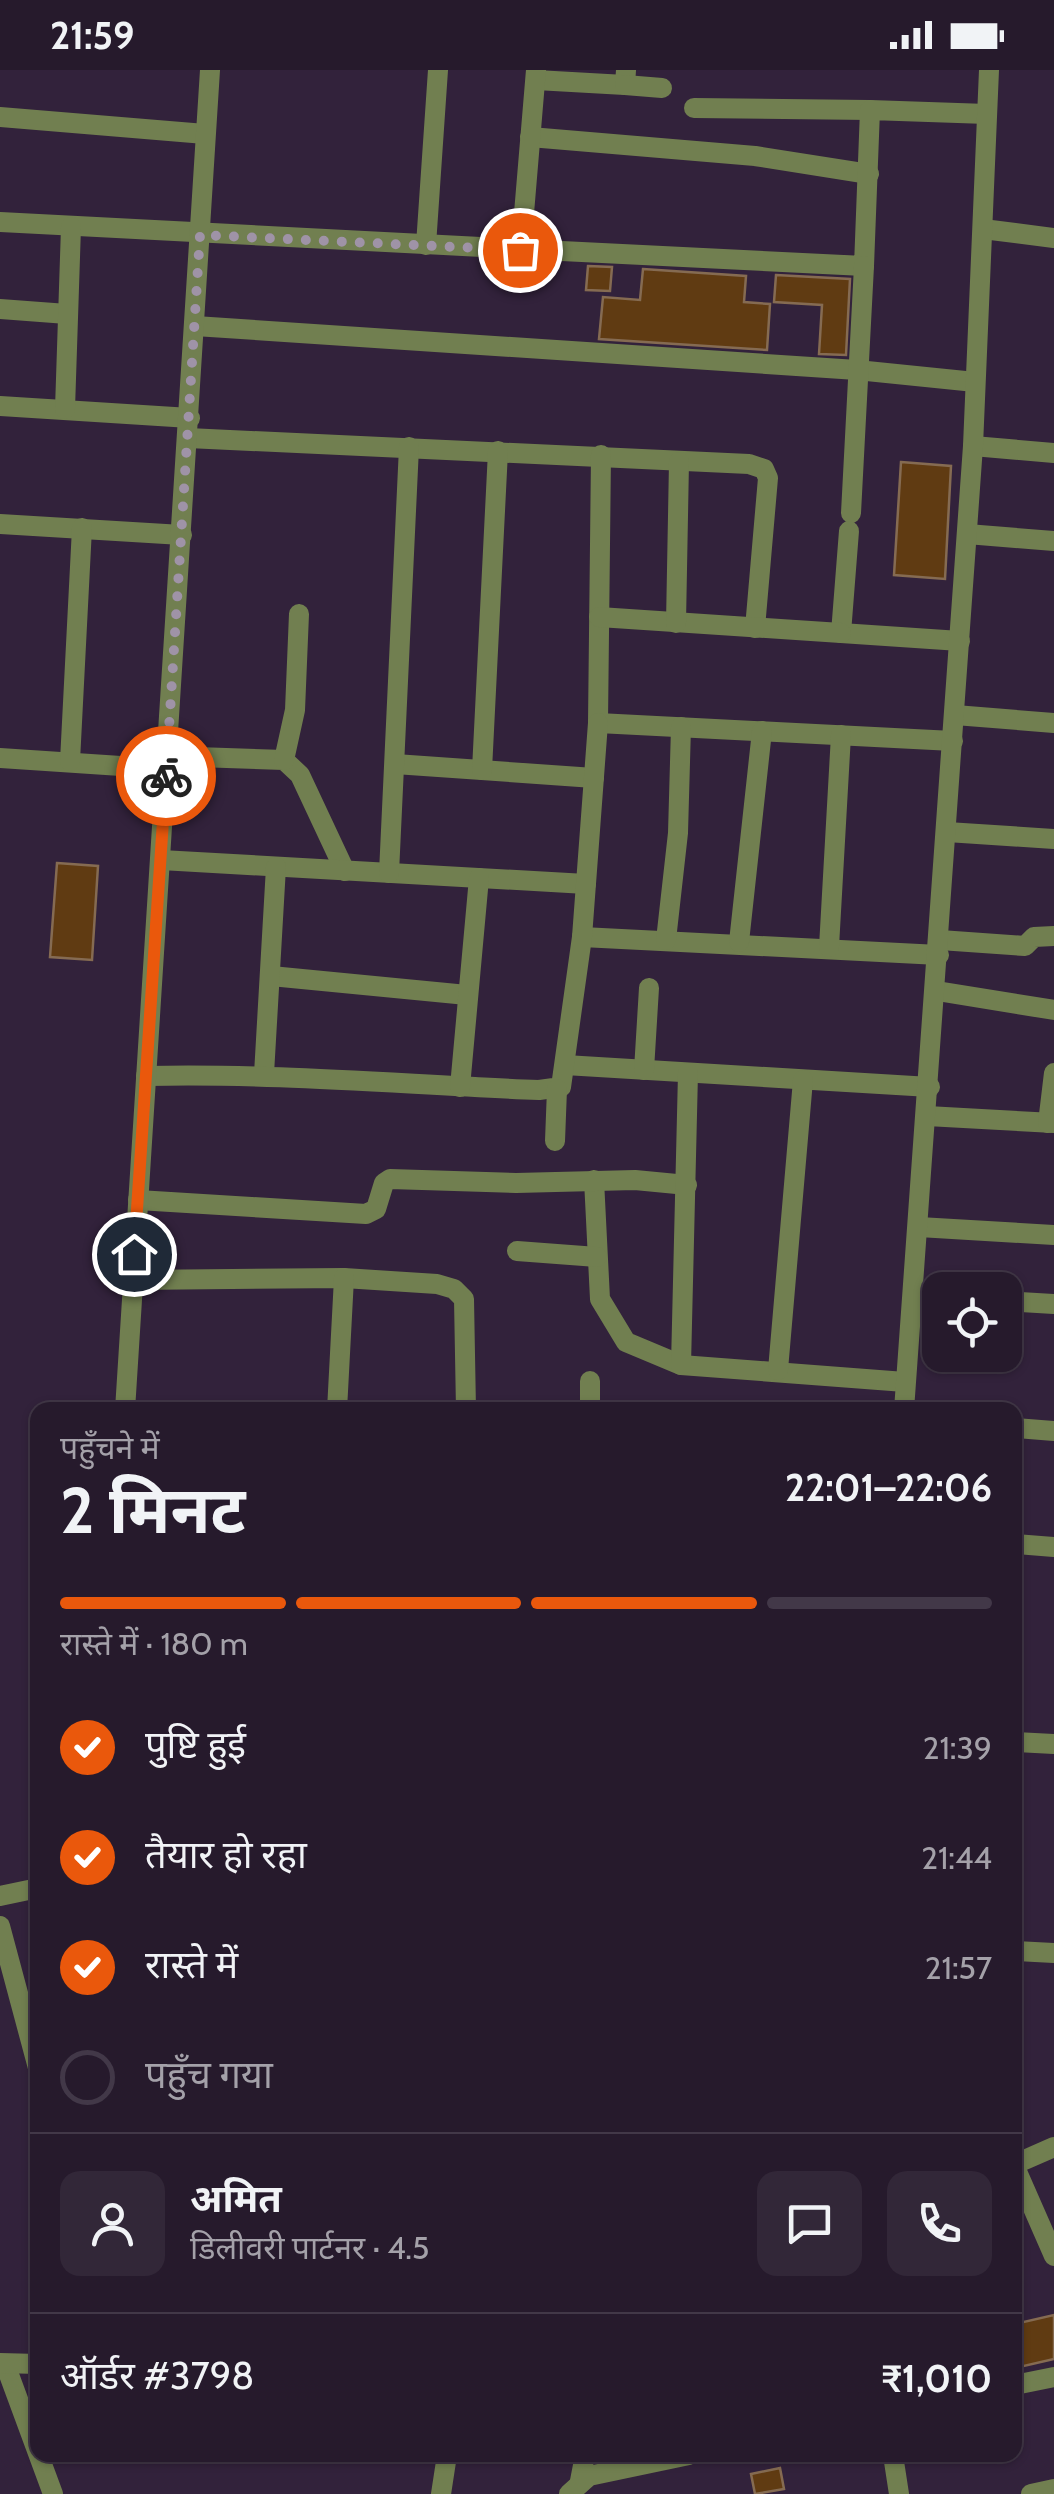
<!DOCTYPE html>
<html lang="hi">
<head>
<meta charset="utf-8">
<style>
  body { margin:0; font-family:Cabin,"Noto Sans Devanagari",sans-serif; background:#322738; color:#f1f3f6; height:100vh; display:flex; flex-direction:column; font-size:38px; white-space:nowrap }
  * { box-sizing:border-box; margin:0 }
  p { font-size:32px; color:#a4a1a9 }
  .icon { flex:none; width:55px; height:55px; fill:none; stroke:currentColor; stroke-width:2; stroke-linecap:round; stroke-linejoin:round }
  .map { position:relative; flex:1; overflow:hidden }
  .panel { position:absolute; left:30px; top:1332px; width:992px; height:1060px; display:flex; flex-direction:column; background:#261a2c; border-radius:20px; box-shadow:0 2px 8px #0004,0 0 0 2px #423848 }
  .panel>* { flex:none }
  .fabs { position:absolute; left:922px; top:1202px; display:grid; gap:20px }
  .fabs a { display:grid; place-items:center; width:100px; height:100px; border-radius:20px; background:#261a2c; box-shadow:0 2px 8px #0004,0 0 0 2px #423848; font-size:50px }
  .pin { position:absolute; display:grid; place-items:center; width:85px; height:85px; color:#fff; margin:-42px; border:5px solid #fff; border-radius:50%; box-shadow:0 2px 10px #0007 }
  .courier { position:absolute; display:grid; place-items:center; width:100px; height:100px; margin:-50px; border:8px solid #ea580c; border-radius:50%; background:#fff; color:#222; box-shadow:0 2px 12px #0007 }
  .overview em { font-style:normal; font-weight:700 }
  .overview div { display:flex; flex-direction:column-reverse }
  .overview { display:flex; align-items:center; justify-content:space-between; height:170px; padding:0 30px }
  h1 { font-size:65px; font-weight:700; line-height:75px }
  .bar { display:grid; grid-template-columns:repeat(4,1fr); gap:15px 10px; align-content:center; height:120px; padding:0 30px }
  .bar i { height:12px; border-radius:8px; background:#423848 }
  .bar .on { background:#ea580c }
  .bar p { grid-column:span 4 }
  .line { display:flex; align-items:center; gap:25px; padding:0 30px; border-top:2px solid #423848 }
  .line div { flex:1 }
  .round { display:grid; place-items:center; flex:none; width:105px; height:105px; border-radius:20px; background:#322738 }
  ol { padding:0 30px; list-style:none }
  li { display:flex; align-items:center; gap:30px; height:110px }
  li p { margin-inline-start:auto }
  li .icon { padding:10px; border-radius:50%; background:#ea580c; color:#fff; stroke-width:4 }
  li:last-child { color:#a4a1a9 }
  li i { width:55px; height:55px; border:5px solid #423848; border-radius:50% }
  .status { display:flex; justify-content:space-between; align-items:center; height:70px; padding:0 50px; background:#261a2c; direction:ltr }
  .status svg { height:28px; fill:currentColor }
  .map>svg:first-child { display:block }
</style>
</head>
<body>
<div class="status"><b>21:59</b><svg viewBox="0 0 49 12"><path d="M0 12V9h3v3zM5 12V6h3v6zM10 12V3h3v9zM15 12V0h3v12zM26 1h20v11H26zM47 4h2v5h-2z"/></svg></div>
<div class="map">
<svg width="1054" height="2424" viewBox="0 0 1054 2424">
  <rect width="100%" height="100%" fill="#32223b"/>
  <g fill="#603b12" stroke="#856b52" stroke-width="2.5">
    <path d="M588,196l24,1 -2,24 -24,-1z"/>
    <path d="M643,199l103,7 -2,26 26,2 -3,46 -168,-11 4,-42 37,3z"/>
    <path d="M776,205l74,4 -4,76 -27,-1 3,-49 -48,-3z"/>
    <path d="M901,392l50,4 -6,113 -51,-4z"/>
    <path d="M57,793l41,3 -6,94 -42,-3z"/>
    <path d="M1054,2245v44l-39,9v-44z"/>
    <path d="M780,2398l4,21 -29,5 -4,-20z"/>
  </g>
  <g fill="none" stroke-linecap="round" stroke-linejoin="round">
    <g stroke="#717f50" stroke-width="20">
      <path d="M536,10l89,5 1,-15"/>
      <path d="M625,15l37,3"/>
      <path d="M694,38l176,2"/>
      <path d="M0,47l205,17"/>
      <path d="M530,67l225,19 114,18"/>
      <path d="M0,152l521,27 15,-179"/>
      <path d="M983,159l71,9"/>
      <path d="M426,175l12,-175"/>
      <path d="M521,179l343,17 6,-156 117,4"/>
      <path d="M0,239l67,5"/>
      <path d="M195,256l662,44 118,12"/>
      <path d="M0,336l190,12"/>
      <path d="M65,339l6,-182"/>
      <path d="M188,368l561,26 15,5 4,9 -13,150"/>
      <path d="M973,376l81,7"/>
      <path d="M601,385l-3,268 355,18"/>
      <path d="M851,443l13,-247"/>
      <path d="M0,454l182,11"/>
      <path d="M849,461l-8,102 119,8"/>
      <path d="M967,464l87,7"/>
      <path d="M599,547l242,16"/>
      <path d="M676,553l3,-161"/>
      <path d="M955,645l99,8"/>
      <path d="M167,686l117,4 16,15 45,96"/>
      <path d="M0,688l166,11"/>
      <path d="M284,690l11,-50 4,-96"/>
      <path d="M70,691l12,-233"/>
      <path d="M395,694l199,14"/>
      <path d="M482,700l16,-319"/>
      <path d="M947,762l107,7"/>
      <path d="M161,790l425,24"/>
      <path d="M389,803l20,-426"/>
      <path d="M582,867l357,18"/>
      <path d="M666,870l12,-107 3,-106"/>
      <path d="M940,870l85,6 9,-9 20,-1"/>
      <path d="M739,872l23,-211"/>
      <path d="M829,877l12,-212"/>
      <path d="M271,906l196,19"/>
      <path d="M937,921l117,19"/>
      <path d="M565,995l365,22"/>
      <path d="M644,1000l5,-82"/>
      <path d="M264,1004l12,-207"/>
      <path d="M146,1006c132,-3 262,9 393,14l22,-3 21,-150 16,-214"/>
      <path d="M460,1017l19,-209"/>
      <path d="M927,1046l127,7"/>
      <path d="M1048,1053l6,-50"/>
      <path d="M555,1071l2,-52"/>
      <path d="M594,1110l6,119 26,43 55,23 224,17"/>
      <path d="M138,1130l228,14 10,-5 8,-26 6,-4 126,4 119,-3 52,5"/>
      <path d="M919,1157l135,8"/>
      <path d="M517,1181l80,6"/>
      <path d="M133,1210l211,-2 93,6 17,5 10,10 2,111"/>
      <path d="M913,1225l27,2"/>
      <path d="M1005,1231l49,3"/>
      <path d="M681,1295l7,-292"/>
      <path d="M778,1300l25,-290"/>
      <path d="M590,1311v29"/>
      <path d="M337,1340l7,-132"/>
      <path d="M904,1340l69,-964 16,-376"/>
      <path d="M1015,1358l39,3"/>
      <path d="M1015,1474l39,3"/>
      <path d="M1015,1672l39,2"/>
      <path d="M0,1826l38,-8"/>
      <path d="M0,1856l38,142"/>
      <path d="M1015,1881l39,2"/>
      <path d="M1015,2094l39,-17"/>
      <path d="M1015,2097l39,89"/>
      <path d="M5,2294l48,130"/>
      <path d="M893,2385l6,39"/>
      <path d="M580,2411l5,-26"/>
      <path d="M441,2424l6,-39"/>
      <path d="M1031,2424l23,-5"/>
    </g>
    <g stroke="#717f50" stroke-width="20">
      <path d="M125,1340l85,-1340"/>
      <path d="M0,2293l38,1"/>
      <path d="M1015,2315l39,-8"/>
      <path d="M569,2424l20,-18 100,-21"/>
    </g>
  </g>
  <g fill="none" stroke-linecap="round" stroke-linejoin="round">
    <path stroke="#9f93a7" stroke-width="10" stroke-dasharray="0 18" d="M166,706l34,-541 320,15"/>
    <path stroke="#ea580c" stroke-width="12" d="M134,1184l32,-478"/>
  </g>
</svg>
<div class="fabs">
<a><svg class="icon" aria-label="locate" viewBox="0 0 24 24"><circle cx="12" cy="12" r="6"/><path d="M12 2v4M12 18v4M2 12h4M18 12h4"/></svg></a>
</div>
<div class="pin" style="left:520px;top:180px;background:#ea580c"><svg class="icon" aria-label="bag" viewBox="0 0 24 24"><path d="M5 8h14l-1 12H6zM9 8a3 3 0 0 1 6 0"/></svg></div>
<div class="pin" style="left:134px;top:1184px;background:#1f2937"><svg class="icon" aria-label="home" viewBox="0 0 24 24"><path d="M3 11l9-7 9 7M6 9v11h12V9"/></svg></div>
<div class="courier" style="left:166px;top:706px"><svg class="icon" aria-label="bike" viewBox="0 0 24 24"><circle cx="6" cy="16" r="4"/><circle cx="18" cy="16" r="4"/><path d="M6 16l4-8h5l3 8M10 8l3 8H6M13 5h3"/></svg></div>
<section class="panel">
<div class="overview"><div><h1>2 मिनट</h1><p>पहुँचने में</p></div><em>22:01–22:06</em></div>
<div class="bar"><i class="on"></i><i class="on"></i><i class="on"></i><i></i><p>रास्ते में · 180 m</p></div>
<ol>
<li><svg class="icon" aria-label="check" viewBox="0 0 24 24"><path d="M5 12l5 5 9-10"/></svg>पुष्टि हुई<p>21:39</p></li>
<li><svg class="icon" aria-label="check" viewBox="0 0 24 24"><path d="M5 12l5 5 9-10"/></svg>तैयार हो रहा<p>21:44</p></li>
<li><svg class="icon" aria-label="check" viewBox="0 0 24 24"><path d="M5 12l5 5 9-10"/></svg>रास्ते में<p>21:57</p></li>
<li><i></i>पहुँच गया</li>
</ol>
<div class="line" style="height:180px"><a class="round"><svg class="icon" aria-label="person" viewBox="0 0 24 24"><circle cx="12" cy="8" r="4"/><path d="M4 21q1-7 8-7t8 7"/></svg></a><div><b>अमित</b><p>डिलीवरी पार्टनर · 4.5</p></div><a class="round"><svg class="icon" aria-label="chat" viewBox="0 0 24 24"><path d="M4 5h16v11H9l-5 4z"/></svg></a><a class="round"><svg class="icon" aria-label="phone" viewBox="0 0 24 24"><path d="M5 4h4l2 5-3 2q2 4 5 5l2-3 5 2v4C11 20 4 13 5 4z"/></svg></a></div>
<div class="line" style="height:130px"><div>ऑर्डर #3798</div><b>₹1,010</b></div>
</section>
</div>
</body>
</html>
